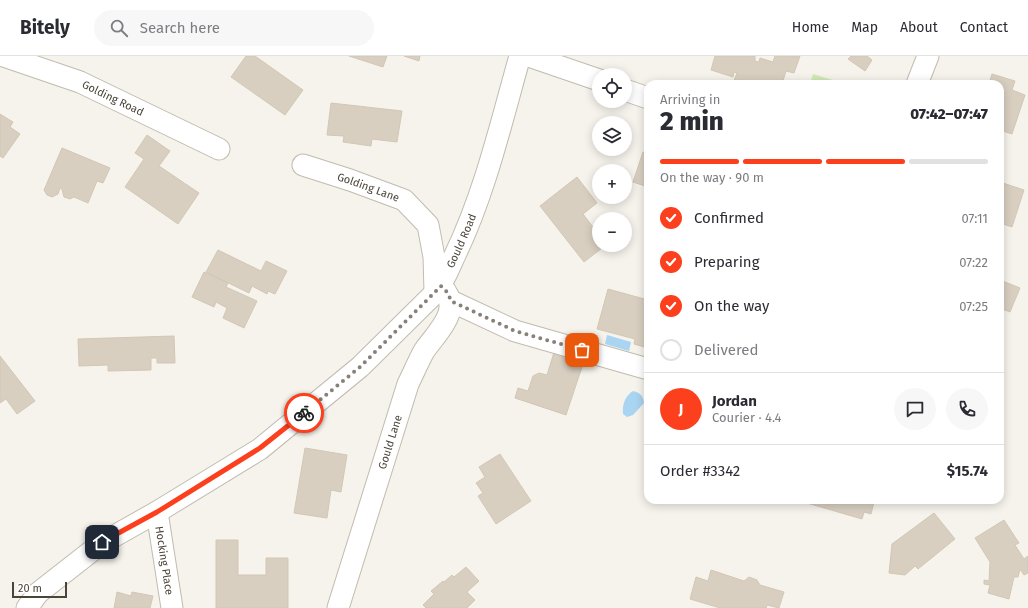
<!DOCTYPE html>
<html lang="en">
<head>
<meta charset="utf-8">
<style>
  body { margin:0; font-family:"Fira Sans",sans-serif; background:#f7f7f7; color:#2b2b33; height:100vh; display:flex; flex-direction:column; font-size:15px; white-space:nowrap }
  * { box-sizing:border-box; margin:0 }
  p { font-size:13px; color:#7c7c81 }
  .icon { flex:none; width:22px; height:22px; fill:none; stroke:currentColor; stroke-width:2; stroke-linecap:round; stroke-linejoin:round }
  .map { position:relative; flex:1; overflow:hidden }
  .sheet { position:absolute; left:644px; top:24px; width:360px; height:424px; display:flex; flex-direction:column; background:#fff; border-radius:12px; box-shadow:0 2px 10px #0003 }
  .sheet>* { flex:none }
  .tools { position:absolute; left:592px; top:12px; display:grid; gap:8px }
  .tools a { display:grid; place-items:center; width:40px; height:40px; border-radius:50%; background:#fff; box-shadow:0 2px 10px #0003; font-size:20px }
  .scale { position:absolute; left:12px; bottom:10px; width:55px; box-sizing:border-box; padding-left:4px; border:2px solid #4b4439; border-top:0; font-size:11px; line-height:14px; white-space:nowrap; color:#4b4439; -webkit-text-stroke:3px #fff; paint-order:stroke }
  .pin { position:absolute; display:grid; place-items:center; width:34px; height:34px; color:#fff; margin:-17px; border-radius:8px; box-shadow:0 2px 6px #0006 }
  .courier { position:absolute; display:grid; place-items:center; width:40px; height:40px; margin:-20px; border:3px solid #fc3f1d; border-radius:50%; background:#fff; color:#222; box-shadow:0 1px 5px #0007 }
  .head em { font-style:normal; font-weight:800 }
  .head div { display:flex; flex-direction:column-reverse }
  .head { display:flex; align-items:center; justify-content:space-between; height:68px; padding:0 16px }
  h1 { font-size:26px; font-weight:800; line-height:30px }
  .bar { display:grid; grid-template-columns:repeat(4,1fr); gap:6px 4px; align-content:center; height:48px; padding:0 16px }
  .bar i { height:5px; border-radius:3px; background:#e1e1e2 }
  .bar .active { background:#fc3f1d }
  .bar p { grid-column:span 4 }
  .line { display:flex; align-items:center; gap:10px; padding:0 16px; border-top:1px solid #e1e1e2 }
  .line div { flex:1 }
  .round { display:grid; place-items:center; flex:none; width:42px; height:42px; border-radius:21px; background:#f7f7f7 }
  ol { padding:0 16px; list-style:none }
  li { display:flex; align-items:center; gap:12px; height:44px }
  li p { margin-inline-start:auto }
  li .icon { padding:4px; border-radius:50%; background:#fc3f1d; color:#fff; stroke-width:4 }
  li:last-child { color:#7c7c81 }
  li i { width:22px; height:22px; border:2px solid #e1e1e2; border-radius:50% }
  header { display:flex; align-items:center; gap:24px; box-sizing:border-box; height:56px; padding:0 20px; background:#fff; border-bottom:1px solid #e1e1e2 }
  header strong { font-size:19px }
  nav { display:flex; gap:22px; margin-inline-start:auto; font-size:14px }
  .search { width:280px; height:36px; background:#f7f7f7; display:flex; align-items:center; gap:10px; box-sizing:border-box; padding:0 14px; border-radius:22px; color:#7c7c81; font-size:15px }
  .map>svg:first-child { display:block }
</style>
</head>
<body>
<header>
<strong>Bitely</strong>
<div class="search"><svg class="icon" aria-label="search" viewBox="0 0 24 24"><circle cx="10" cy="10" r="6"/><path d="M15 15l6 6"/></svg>Search here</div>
<nav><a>Home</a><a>Map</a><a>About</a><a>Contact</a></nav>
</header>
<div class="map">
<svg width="1028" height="552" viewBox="0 0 1028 552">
  <rect width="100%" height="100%" fill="#f6f3ec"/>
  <path fill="#d2eab5" d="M813,18l33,10h-36z"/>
  <g fill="#a9d4f2">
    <path d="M607,279l24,7 -2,9 -24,-7z"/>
    <path d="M633,335c8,2 10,5 11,12l-11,12 -6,2 -4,-3c-1,-9 2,-18 10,-23z"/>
  </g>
  <g fill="#d8cfc1" stroke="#d3c7b4">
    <path d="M246,0h9l48,34 -18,25 -54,-38z"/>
    <path d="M349,0h38l-4,11z"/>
    <path d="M404,0h16l-1,5z"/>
    <path d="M715,0h40v5l4,1 1,-4 13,4 2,-6h25l-6,17 -8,-2 -4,13h-47l-2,-1 4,-10 -3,-1 -1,5 -22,-7z"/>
    <path d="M851,0h16l5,4 -7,11 -17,-12z"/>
    <path d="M992,18l23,7 -3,9 13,5 -13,39 -12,-4v-46h-11z"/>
    <path d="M331,47l71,8 -5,31 -25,-3 -1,7 -28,-4 1,-6 -17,-1z"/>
    <path d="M0,58l13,8 -3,5 10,7 -17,24 -3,-2z"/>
    <path d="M147,79l23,16 -11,15 40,27 -21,31 -53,-37 19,-28 -9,-6z"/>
    <path d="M62,92l48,20 -7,15 -6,-2 -9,22 -14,-6 -4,2 -6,-2 -2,-8 -2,-1 -2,6 -6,3 -5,-2 -3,-5z"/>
    <path d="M643,96l5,1v34l-15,-5z"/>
    <path d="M577,121l20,26 -14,11 16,21v10h7l-22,17 -44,-56z"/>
    <path d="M1000,126l24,8 -12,37 -12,-4z"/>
    <path d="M218,194l43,21 5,-10 21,10 -12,23 -7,-3 -1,3 -15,-8 -3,7 -43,-21z"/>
    <path d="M204,216l24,11 -2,4 31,14 -13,27 -21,-10 4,-10 -11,-6 -2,5 -22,-10z"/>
    <path d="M1000,224l20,8 -10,24 -10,-4z"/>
    <path d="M608,233l40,11v48l-14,-4 1,-5 -38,-10z"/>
    <path d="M174,280l1,27h-18v-5h-6v12l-43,1v-6l-29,1 -1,-27z"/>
    <path d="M555,293l30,9 -19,57 -51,-17 3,-10 10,3 5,-15 6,-3 8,2z"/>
    <path d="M0,300l35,45 -18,13 -11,-15 -6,4z"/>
    <path d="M305,392l42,7 -6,37 -10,-2 -4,28 -33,-5z"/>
    <path d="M500,398l31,47 -35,23 -18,-28 5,-3 -7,-10 9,-6 -6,-10z"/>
    <path d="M808,444h62l4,2 -3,12 -7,-2 -2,7 -55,-16z"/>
    <path d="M934,457l21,26 -37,30 -3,-3 -10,9 -16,-2 3,-29z"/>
    <path d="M1004,464l15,23 -4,2 9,14 4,-3v17l-4,2 -4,-6 -2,8h-4l-5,22 -21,-6 2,-8 -6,-1v-4l5,1 1,-19 -15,-24z"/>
    <path d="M216,484h22v35h28v-17h22v50h-72z"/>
    <path d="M466,511l13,14 -12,11 8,8 -8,8h-41l-3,-3 11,-11 -3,-3 12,-10 1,1 8,-7 2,2z"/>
    <path d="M711,514l33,11 5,-4 8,3 3,5 24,7 -5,16 -12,-3 -1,3h-46l-30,-9 6,-22 12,4z"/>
    <path d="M117,536l14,4 1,-4 21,4 -3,12h-36z"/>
  </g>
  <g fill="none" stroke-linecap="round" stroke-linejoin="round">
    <g stroke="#c2bbae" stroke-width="23">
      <g id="minor">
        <path id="s1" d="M4,0l76,26 139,67"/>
        <path d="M529,0l70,24"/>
        <path d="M917,28l11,-28"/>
        <path d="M625,34l23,8"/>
        <path id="s2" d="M303,109l47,15 54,20 24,25 6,32 1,35"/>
        <path d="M451,245l64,30 133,38"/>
        <path id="s3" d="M157,456l15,96"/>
        <path id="s4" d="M27,552l11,-15 64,-50 55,-31 103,-63 100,-82 75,-74c9,-11 14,-25 20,-38 30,-62 46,-132 65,-199"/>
        <path id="s5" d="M338,552l70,-224c5,-10 10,-22 16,-33 14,-20 40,-42 17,-65"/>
      </g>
    </g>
    <use href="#minor" stroke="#fff" stroke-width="21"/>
  </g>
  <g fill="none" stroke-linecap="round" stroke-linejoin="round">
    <path stroke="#878178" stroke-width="4" stroke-dasharray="0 7.2" d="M304,357l56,-46 81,-81 7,7 3,8 64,30 67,19"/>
    <path stroke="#fc3f1d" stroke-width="5" d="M102,486l55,-30 103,-64 44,-35"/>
  </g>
  <g text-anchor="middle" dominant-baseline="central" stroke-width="3" stroke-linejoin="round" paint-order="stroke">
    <g font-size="11" fill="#4b4439" stroke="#fff">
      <text stroke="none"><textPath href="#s1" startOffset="117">Golding Road</textPath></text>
      <text stroke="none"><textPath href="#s2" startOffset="69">Golding Lane</textPath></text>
      <text stroke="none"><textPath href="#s4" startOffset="577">Gould Road</textPath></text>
      <text stroke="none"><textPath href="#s5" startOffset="174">Gould Lane</textPath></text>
      <text stroke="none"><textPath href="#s3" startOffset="49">Hocking Place</textPath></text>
    </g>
  </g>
</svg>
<div class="tools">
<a><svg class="icon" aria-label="locate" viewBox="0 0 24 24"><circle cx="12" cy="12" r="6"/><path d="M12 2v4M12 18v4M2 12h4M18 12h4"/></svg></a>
<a><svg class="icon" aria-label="layers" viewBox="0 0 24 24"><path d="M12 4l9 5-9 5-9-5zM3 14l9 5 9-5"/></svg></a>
<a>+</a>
<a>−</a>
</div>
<div class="scale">20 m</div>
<div class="pin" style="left:582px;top:294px;background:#ea580c"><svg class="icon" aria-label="bag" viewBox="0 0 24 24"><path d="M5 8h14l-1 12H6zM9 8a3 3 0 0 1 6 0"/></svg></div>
<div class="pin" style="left:102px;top:486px;background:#1f2937"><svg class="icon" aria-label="home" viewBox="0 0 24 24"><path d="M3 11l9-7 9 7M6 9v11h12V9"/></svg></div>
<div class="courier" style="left:304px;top:357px"><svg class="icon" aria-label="bike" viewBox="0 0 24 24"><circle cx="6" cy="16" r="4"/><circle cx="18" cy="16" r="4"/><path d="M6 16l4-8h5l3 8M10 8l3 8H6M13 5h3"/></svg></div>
<section class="sheet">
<div class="head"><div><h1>2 min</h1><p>Arriving in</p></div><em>07:42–07:47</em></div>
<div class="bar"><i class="active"></i><i class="active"></i><i class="active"></i><i></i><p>On the way · 90 m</p></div>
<ol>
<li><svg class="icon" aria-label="check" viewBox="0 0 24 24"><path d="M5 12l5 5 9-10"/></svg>Confirmed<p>07:11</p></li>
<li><svg class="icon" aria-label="check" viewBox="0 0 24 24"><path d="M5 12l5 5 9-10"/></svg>Preparing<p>07:22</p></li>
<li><svg class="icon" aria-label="check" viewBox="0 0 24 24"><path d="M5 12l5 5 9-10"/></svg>On the way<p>07:25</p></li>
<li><i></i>Delivered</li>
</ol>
<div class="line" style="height:72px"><b class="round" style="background:#fc3f1d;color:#fff">J</b><div><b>Jordan</b><p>Courier · 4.4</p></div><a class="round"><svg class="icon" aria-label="chat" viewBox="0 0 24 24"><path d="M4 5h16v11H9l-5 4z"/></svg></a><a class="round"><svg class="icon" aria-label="phone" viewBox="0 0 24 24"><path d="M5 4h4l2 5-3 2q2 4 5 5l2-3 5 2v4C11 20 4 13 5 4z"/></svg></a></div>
<div class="line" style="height:52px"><div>Order #3342</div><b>$15.74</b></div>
</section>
</div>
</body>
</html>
